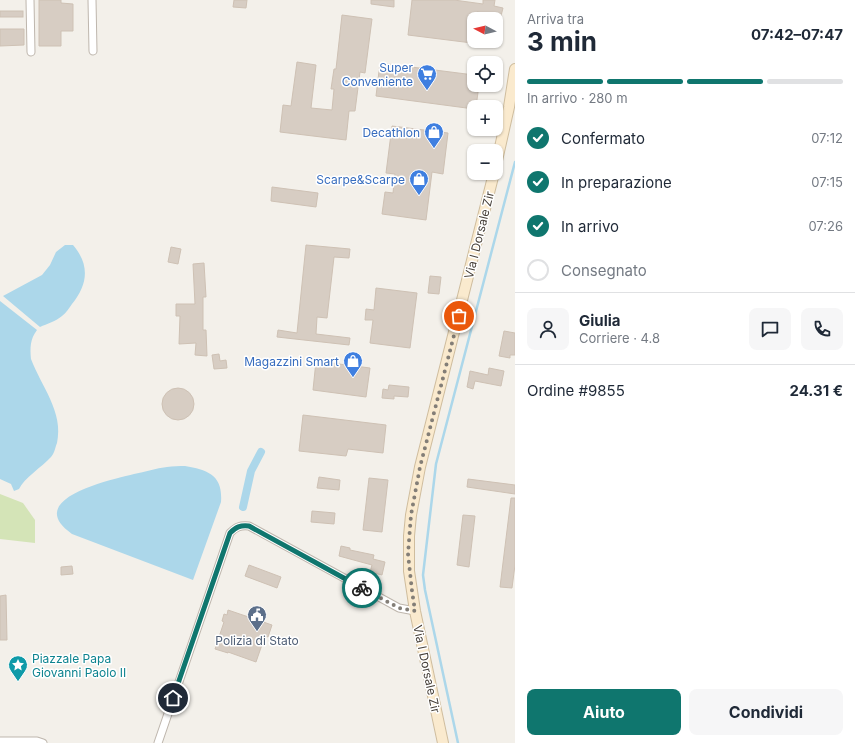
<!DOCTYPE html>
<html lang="it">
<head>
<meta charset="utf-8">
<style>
  body { margin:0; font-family:Inter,sans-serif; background:#f6f6f7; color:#1f2937; height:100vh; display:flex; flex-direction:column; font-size:15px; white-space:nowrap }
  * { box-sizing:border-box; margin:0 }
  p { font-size:13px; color:#747a83 }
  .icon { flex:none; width:22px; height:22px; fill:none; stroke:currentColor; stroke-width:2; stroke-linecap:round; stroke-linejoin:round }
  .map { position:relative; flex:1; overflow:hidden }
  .side { display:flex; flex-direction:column; background:#fff; width:340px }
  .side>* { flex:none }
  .needle { width:26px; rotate:277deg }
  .tools { position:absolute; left:467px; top:12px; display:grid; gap:8px }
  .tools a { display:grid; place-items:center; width:36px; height:36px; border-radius:8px; background:#fff; box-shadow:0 1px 3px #0004; font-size:20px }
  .pin { position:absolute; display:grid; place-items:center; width:34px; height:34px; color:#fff; margin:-17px; border:2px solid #fff; border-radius:50%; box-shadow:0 1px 4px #0007 }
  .courier { position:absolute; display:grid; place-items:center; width:40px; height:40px; margin:-20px; border:3px solid #0f766e; border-radius:50%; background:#fff; color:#222; box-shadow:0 1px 5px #0007 }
  .headline em { font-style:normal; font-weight:700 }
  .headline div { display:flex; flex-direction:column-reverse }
  .headline { display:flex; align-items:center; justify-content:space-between; height:68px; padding:0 12px }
  h1 { font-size:26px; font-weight:700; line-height:30px }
  .bar { display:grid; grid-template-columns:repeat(4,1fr); gap:6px 4px; align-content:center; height:48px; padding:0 12px }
  .bar i { height:5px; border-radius:3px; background:#e0e1e3 }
  .bar .active { background:#0f766e }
  .bar p { grid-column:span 4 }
  .line { display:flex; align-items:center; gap:10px; padding:0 12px; border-top:1px solid #e0e1e3 }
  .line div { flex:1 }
  .round { display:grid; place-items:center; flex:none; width:42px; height:42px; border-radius:8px; background:#f6f6f7 }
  ol { padding:0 12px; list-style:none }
  li { display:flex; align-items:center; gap:12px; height:44px }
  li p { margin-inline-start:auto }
  li .icon { padding:4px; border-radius:50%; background:#0f766e; color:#fff; stroke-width:4 }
  li:last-child { color:#747a83 }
  li i { width:22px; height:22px; border:2px solid #e0e1e3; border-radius:50% }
  .cta { display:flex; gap:8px; margin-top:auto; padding:8px 12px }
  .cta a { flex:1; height:46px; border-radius:8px; background:#0f766e; color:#fff; font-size:16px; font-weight:700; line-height:46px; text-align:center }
  .cta a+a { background:#f6f6f7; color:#1f2937 }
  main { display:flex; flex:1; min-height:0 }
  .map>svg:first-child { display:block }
</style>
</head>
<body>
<main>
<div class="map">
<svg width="515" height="743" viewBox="0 0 515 743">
  <rect width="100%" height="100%" fill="#f3f0ea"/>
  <path fill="#d4e4b7" d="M0,494l23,9 12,17v23l-35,-4z"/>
  <g fill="#acd7ea">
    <path d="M65,245h8c17,20 15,39 -1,59 -3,4 -6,9 -10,12 -6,5 -15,8 -22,11l-37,-31 39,-21 8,-10 6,-13z"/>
    <path d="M0,301l37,29c-7,9 -7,18 -6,29 10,27 33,53 26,84 -2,5 -2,9 -6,14 -9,10 -27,21 -32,32l-5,2 -3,-7 -11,-5z"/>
    <path d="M185,466c23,4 38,9 36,36l-28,78 -121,-46c-50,-35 38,-54 62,-60 11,-2 22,-6 33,-7 6,-1 12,-1 18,-1z"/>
  </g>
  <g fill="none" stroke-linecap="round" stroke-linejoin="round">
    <path stroke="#acd7ea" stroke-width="2.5" d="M458,743l-33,-153 -2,-15 13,-111 79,-302"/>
    <path stroke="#acd7ea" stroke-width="8" d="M243,507l8,-36 10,-19"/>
  </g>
  <g fill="#d7cdc3" stroke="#cec1b4">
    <path d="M39,0h22v3l12,1v27h-12v15h-22z"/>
    <path d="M234,0h13l-1,8 -13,-1z"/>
    <path d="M371,0h23v7l-23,-3z"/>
    <path d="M412,0h42l29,4v-4h12l-1,6 9,2 -2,8 -24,-4 -1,7h-2l-2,24 -64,-8z"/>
    <rect x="0" y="11" width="23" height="6"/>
    <path d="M342,15l30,4 -7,54 -5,-1 -5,39h-6l-3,29 -66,-8 3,-27 8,1 6,-44 19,3 -5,43 21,2 2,-21h-3l3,-20h2z"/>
    <path d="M0,29h24v16l-24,1z"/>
    <path d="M380,63l94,12v10h5l-3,22h-2v2l-98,-13z"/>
    <path d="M392,126l56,7 -5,41 -11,-2 -6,48 -44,-6 3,-22 8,1 2,-19 -9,-1z"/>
    <path d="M272,187l46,6 -2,14 -45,-6z"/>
    <path d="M306,245l44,4 -1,9 -15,-1 -7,61 -10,-1 -1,17 34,4 -1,7 -72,-8 1,-7 19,3z"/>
    <path d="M171,247l10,2 -3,15 -10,-2z"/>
    <path d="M204,263l2,34h-3v33h3l1,26 -12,-1 1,-12 -17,1 1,-28h-4v-12h19l-2,-40z"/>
    <path d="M430,276l11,1 -2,17 -11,-1z"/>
    <path d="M376,288l41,5 -7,55 -40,-5 3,-23h-8l1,-11 8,1z"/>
    <path d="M504,331l11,2v22h-5v3l-11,-2z"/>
    <path d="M219,354l1,7 6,-1 1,8 -13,1 -2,-14z"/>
    <path d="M316,361l54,7 -4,29 -53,-7z"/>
    <path d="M489,368l15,3 -3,15 -26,-5 -2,8 -6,-2 3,-16 18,4z"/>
    <path d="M389,385l20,2 -1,10 -14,-1v3l-12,-1 1,-9 5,1z"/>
    <circle cx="178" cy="404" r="16"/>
    <path d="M303,415l83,10 -3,28 -35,-4 -2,7 -47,-5z"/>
    <path d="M319,477l21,3 -1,10 -22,-2z"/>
    <path d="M369,478l19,2 -6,52 -19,-2z"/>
    <path d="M468,479l47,6v9l-48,-7z"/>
    <path d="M511,498h4v67l-3,23 -12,-1z"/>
    <path d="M312,511l23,2 -1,11 -23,-2z"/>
    <path d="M463,515l12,1 -6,51 -12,-2z"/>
    <path d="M341,546l9,2v2l24,5 -1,4 12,3 -3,13 -12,-3 2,-7 -33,-9z"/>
    <path d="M249,565l32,12 -4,11 -32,-12z"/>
    <path d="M72,566l1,8 -12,1v-8z"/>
    <path d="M6,595l1,45h-7v-44z"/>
    <path d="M228,610l44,15 -4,12 -3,-1 -9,26 -28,-10v1l-13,-4 9,-27 -2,-1 2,-7 3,1z"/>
  </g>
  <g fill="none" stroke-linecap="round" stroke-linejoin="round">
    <g stroke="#beb6ad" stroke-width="9">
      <g id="minor">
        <path d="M30,0l1,52"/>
        <path d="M92,0l1,51"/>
        <path d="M0,741h37l6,2"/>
        <path d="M158,743l72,-210c6,-6 10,-8 19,-7l150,82 16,3"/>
      </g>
    </g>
    <g stroke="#cfbd9e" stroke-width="12">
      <g id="secondary">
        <path d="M496,165l13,-58 6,-38"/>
        <path d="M443,743l-28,-132 -6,-40v-35l2,-21 9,-48 74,-294"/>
      </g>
    </g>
    <use href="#minor" stroke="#fff" stroke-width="7"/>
    <use href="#secondary" stroke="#faeace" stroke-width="10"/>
  </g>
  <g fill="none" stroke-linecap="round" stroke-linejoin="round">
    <path stroke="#837e77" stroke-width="4" stroke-dasharray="0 7.2" d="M362,588l37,20 16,3 -3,-20 -4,-37 3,-39 9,-48 39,-151"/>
    <path stroke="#0f766e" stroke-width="5" d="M173,698l57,-165c6,-6 10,-8 19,-7l113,62"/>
  </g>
  <defs>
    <g id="supermarket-pin" transform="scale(1)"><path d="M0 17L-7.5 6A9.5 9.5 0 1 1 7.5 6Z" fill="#3f7fe0" stroke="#fff"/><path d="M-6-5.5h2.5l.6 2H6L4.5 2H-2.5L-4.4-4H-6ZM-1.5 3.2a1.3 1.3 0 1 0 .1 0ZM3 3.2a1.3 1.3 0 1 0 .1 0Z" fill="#fff"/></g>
    <g id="shop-pin" transform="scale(1)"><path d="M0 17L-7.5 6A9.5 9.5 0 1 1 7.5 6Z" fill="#3f7fe0" stroke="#fff"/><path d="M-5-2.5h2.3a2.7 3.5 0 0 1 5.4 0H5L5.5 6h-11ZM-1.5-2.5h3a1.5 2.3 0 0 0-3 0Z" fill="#fff"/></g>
    <g id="civic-pin" transform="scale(1)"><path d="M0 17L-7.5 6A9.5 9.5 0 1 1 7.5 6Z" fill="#5c6f8a" stroke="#fff"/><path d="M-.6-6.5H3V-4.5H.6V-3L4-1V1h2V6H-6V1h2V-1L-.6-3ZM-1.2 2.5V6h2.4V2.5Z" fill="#fff"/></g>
    <g id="sight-pin" transform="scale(1)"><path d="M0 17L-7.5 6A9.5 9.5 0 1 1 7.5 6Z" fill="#0f9aa8" stroke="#fff"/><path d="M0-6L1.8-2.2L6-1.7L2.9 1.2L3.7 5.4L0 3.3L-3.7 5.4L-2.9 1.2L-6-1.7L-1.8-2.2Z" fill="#fff"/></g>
  </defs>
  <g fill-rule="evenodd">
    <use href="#supermarket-pin" x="427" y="74"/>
    <use href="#shop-pin" x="434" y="132"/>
    <use href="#shop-pin" x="419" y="179"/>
    <use href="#shop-pin" x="353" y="361"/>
    <use href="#civic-pin" x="257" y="615"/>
    <use href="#sight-pin" x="18" y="665"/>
  </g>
  <g text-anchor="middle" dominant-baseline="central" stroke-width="3" stroke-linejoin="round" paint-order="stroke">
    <g font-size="12" fill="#366cbe" stroke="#fff" text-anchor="end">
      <text x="413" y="67">Super<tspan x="413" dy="14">Conveniente</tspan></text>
      <text x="420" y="132">Decathlon</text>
      <text x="405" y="179">Scarpe&amp;Scarpe</text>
      <text x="339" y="361">Magazzini Smart</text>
    </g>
    <g font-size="12" fill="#474039" stroke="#fff">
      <text transform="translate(479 235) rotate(-76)">Via I Dorsale Zir</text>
      <text transform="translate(427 669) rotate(78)">Via I Dorsale Zir</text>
    </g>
    <g font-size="12" fill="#4e5e75" stroke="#fff">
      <text x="257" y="640">Polizia di Stato</text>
    </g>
    <g font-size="12" fill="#0d838f" stroke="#fff" text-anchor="start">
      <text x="32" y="658">Piazzale Papa<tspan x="32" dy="14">Giovanni Paolo II</tspan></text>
    </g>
  </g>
</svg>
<div class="tools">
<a><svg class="needle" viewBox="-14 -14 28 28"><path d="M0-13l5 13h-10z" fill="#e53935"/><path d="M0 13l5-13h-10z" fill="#747a83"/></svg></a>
<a><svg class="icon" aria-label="locate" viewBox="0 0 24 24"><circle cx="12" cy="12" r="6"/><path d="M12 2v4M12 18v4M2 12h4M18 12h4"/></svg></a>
<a>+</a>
<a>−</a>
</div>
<div class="pin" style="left:459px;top:316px;background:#ea580c"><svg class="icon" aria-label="bag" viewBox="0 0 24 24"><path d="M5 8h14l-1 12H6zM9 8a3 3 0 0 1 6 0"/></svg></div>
<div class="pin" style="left:173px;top:698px;background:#1f2937"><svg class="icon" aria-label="home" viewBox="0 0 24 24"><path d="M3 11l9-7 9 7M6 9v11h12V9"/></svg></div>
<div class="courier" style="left:362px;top:588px"><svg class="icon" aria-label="bike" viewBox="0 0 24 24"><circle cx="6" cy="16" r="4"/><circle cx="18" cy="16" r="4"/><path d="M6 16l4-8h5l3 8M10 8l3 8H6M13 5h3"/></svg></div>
</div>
<section class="side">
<div class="headline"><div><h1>3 min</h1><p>Arriva tra</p></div><em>07:42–07:47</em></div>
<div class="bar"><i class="active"></i><i class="active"></i><i class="active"></i><i></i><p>In arrivo · 280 m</p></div>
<ol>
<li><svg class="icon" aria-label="check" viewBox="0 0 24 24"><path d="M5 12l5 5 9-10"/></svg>Confermato<p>07:12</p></li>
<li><svg class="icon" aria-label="check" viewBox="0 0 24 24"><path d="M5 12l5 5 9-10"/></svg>In preparazione<p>07:15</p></li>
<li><svg class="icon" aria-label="check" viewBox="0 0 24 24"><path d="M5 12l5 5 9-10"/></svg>In arrivo<p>07:26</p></li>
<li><i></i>Consegnato</li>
</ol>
<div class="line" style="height:72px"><a class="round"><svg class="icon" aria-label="person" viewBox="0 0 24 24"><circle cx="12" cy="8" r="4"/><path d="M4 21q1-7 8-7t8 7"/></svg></a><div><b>Giulia</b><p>Corriere · 4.8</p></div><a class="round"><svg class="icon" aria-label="chat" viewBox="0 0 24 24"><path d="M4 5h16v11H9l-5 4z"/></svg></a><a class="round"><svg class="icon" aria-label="phone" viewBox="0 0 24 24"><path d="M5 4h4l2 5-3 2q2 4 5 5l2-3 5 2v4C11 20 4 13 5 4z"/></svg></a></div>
<div class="line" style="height:52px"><div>Ordine #9855</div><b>24.31 €</b></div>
<div class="cta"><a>Aiuto</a><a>Condividi</a></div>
</section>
</main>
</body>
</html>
